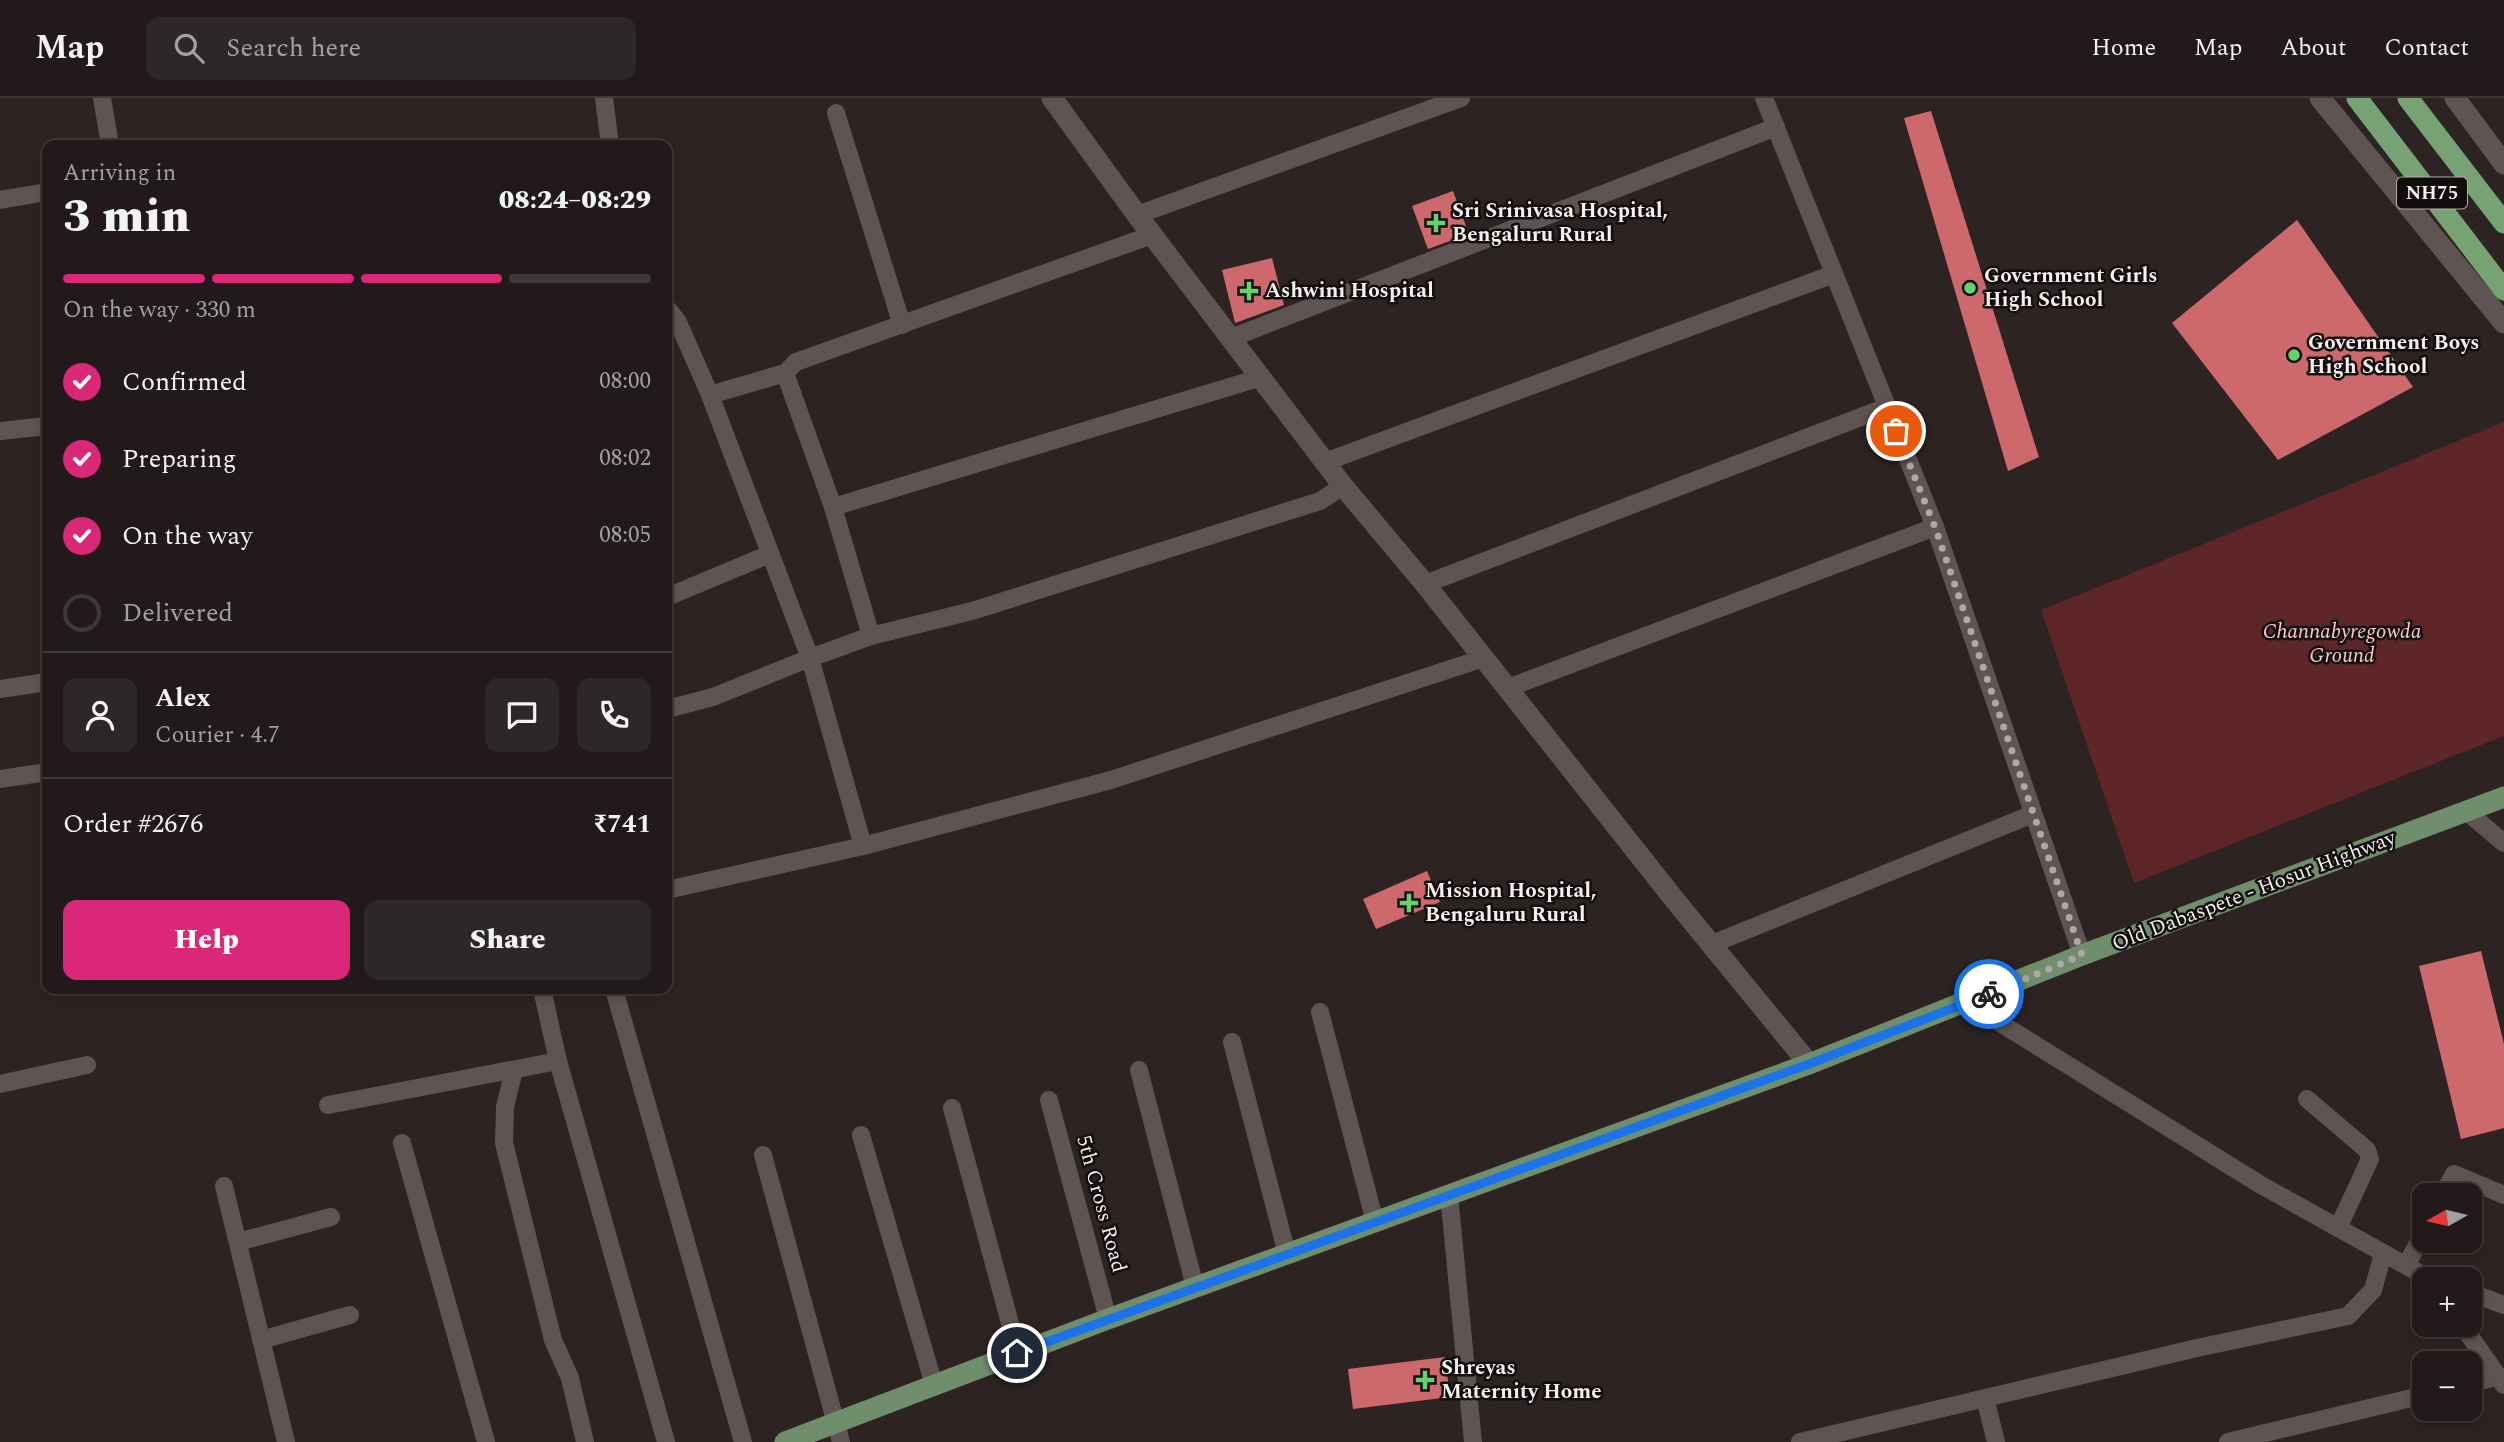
<!DOCTYPE html>
<html lang="en">
<head>
<meta charset="utf-8">
<style>
  body { margin:0; font-family:Spectral,serif; background:#2e2727; color:#f1f3f6; height:100vh; display:flex; flex-direction:column; font-size:26px; white-space:nowrap }
  * { box-sizing:border-box; margin:0 }
  p { font-size:23px; color:#a2a1a2 }
  .icon { flex:none; width:38px; height:38px; fill:none; stroke:currentColor; stroke-width:2; stroke-linecap:round; stroke-linejoin:round }
  .map { position:relative; flex:1; overflow:hidden }
  .panel { position:absolute; left:42px; top:42px; width:630px; height:854px; display:flex; flex-direction:column; background:#221a1a; border-radius:14px; box-shadow:0 4px 10px #0003,0 0 0 2px #3f3839 }
  .panel>* { flex:none }
  .needle { width:46px; rotate:262deg }
  .controls { position:absolute; left:2412px; top:1085px; display:grid; gap:14px }
  .controls a { display:grid; place-items:center; width:70px; height:70px; border-radius:14px; background:#221a1a; box-shadow:0 4px 10px #0003,0 0 0 2px #3f3839; font-size:35px }
  .pin { position:absolute; display:grid; place-items:center; width:60px; height:60px; color:#fff; margin:-30px; border:4px solid #fff; border-radius:50%; box-shadow:0 2px 7px #0007 }
  .courier { position:absolute; display:grid; place-items:center; width:70px; height:70px; margin:-35px; border:5px solid #1a73e8; border-radius:50%; background:#fff; color:#222; box-shadow:0 2px 9px #0007 }
  .overview em { font-style:normal; font-weight:800 }
  .overview div { display:flex; flex-direction:column-reverse }
  .overview { display:flex; align-items:center; justify-content:space-between; height:119px; padding:0 21px }
  h1 { font-size:46px; font-weight:800; line-height:52px }
  .bar { display:grid; grid-template-columns:repeat(4,1fr); gap:10px 7px; align-content:center; height:84px; padding:0 21px }
  .bar i { height:9px; border-radius:5px; background:#3f3839 }
  .bar .current { background:#db2777 }
  .bar p { grid-column:span 4 }
  .line { display:flex; align-items:center; gap:18px; padding:0 21px; border-top:2px solid #3f3839 }
  .line div { flex:1 }
  .round { display:grid; place-items:center; flex:none; width:74px; height:74px; border-radius:14px; background:#2e2727 }
  ol { padding:0 21px; list-style:none }
  li { display:flex; align-items:center; gap:21px; height:77px }
  li p { margin-inline-start:auto }
  li .icon { padding:7px; border-radius:50%; background:#db2777; color:#fff; stroke-width:4 }
  li:last-child { color:#a2a1a2 }
  li i { width:38px; height:38px; border:4px solid #3f3839; border-radius:50% }
  .button { display:flex; gap:14px; margin-top:auto; padding:14px 21px }
  .button a { flex:1; height:80px; border-radius:14px; background:#db2777; color:#fff; font-size:28px; font-weight:800; line-height:80px; text-align:center }
  .button a+a { background:#2e2727; color:#f1f3f6 }
  header { display:flex; align-items:center; gap:42px; box-sizing:border-box; height:98px; padding:0 35px; background:#221a1a; border-bottom:2px solid #3f3839 }
  header strong { font-size:33px }
  nav { display:flex; gap:38px; margin-inline-start:auto; font-size:24px }
  .search { width:490px; height:63px; background:#2e2727; display:flex; align-items:center; gap:18px; box-sizing:border-box; padding:0 24px; border-radius:14px; color:#a2a1a2; font-size:26px }
  .map>svg:first-child { display:block }
</style>
</head>
<body>
<header>
<strong>Map</strong>
<div class="search"><svg class="icon" aria-label="search" viewBox="0 0 24 24"><circle cx="10" cy="10" r="6"/><path d="M15 15l6 6"/></svg>Search here</div>
<nav><a>Home</a><a>Map</a><a>About</a><a>Contact</a></nav>
</header>
<div class="map">
<svg width="2504" height="1344" viewBox="0 0 2504 1344">
  <rect width="100%" height="100%" fill="#2d2323"/>
  <path fill="#5e2629" d="M2504,324v314l-370,147 -93,-273z"/>
  <g fill="#cd696c">
    <path d="M1931,13l108,346 -31,14 -104,-353z"/>
    <path d="M1453,93l16,43 -41,15 -16,-43z"/>
    <path d="M2297,122l116,167 -135,73 -106,-137z"/>
    <path d="M1272,160l12,47 -49,18 -13,-53z"/>
    <path d="M1427,773l13,31 -64,27 -13,-30z"/>
    <path d="M2481,853l23,93v84l-43,11 -42,-173z"/>
    <path d="M1445,1259l5,40 -97,12 -5,-40z"/>
  </g>
  <g fill="none" stroke-linecap="round" stroke-linejoin="round">
    <g stroke="#5f5454" stroke-width="18">
      <path d="M102,0l8,47"/>
      <path d="M604,0l6,47"/>
      <path d="M1764,0l171,429 147,428"/>
      <path d="M836,15l66,212"/>
      <path d="M0,102l47,-8"/>
      <path d="M1137,117l324,-117"/>
      <path d="M667,210l11,14 32,73 100,263 61,-22 101,-25 348,-110 23,-15"/>
      <path d="M1231,240l545,-211"/>
      <path d="M785,275l48,134 38,129"/>
      <path d="M710,297l75,-22 11,-11 356,-127"/>
      <path d="M0,333l47,-5"/>
      <path d="M1325,364l509,-188"/>
      <path d="M833,409l429,-130"/>
      <path d="M1425,486l462,-177"/>
      <path d="M667,499l103,-43"/>
      <path d="M1508,590l427,-161"/>
      <path d="M0,591l47,-7"/>
      <path d="M667,611l46,-12 97,-39 53,188"/>
      <path d="M0,681l47,-7"/>
      <path d="M2466,713l38,32"/>
      <path d="M667,792l196,-44 248,-66 373,-122"/>
      <path d="M1712,846l321,-130"/>
      <path d="M542,891l16,72 108,381"/>
      <path d="M614,891l129,453"/>
      <path d="M1968,905l293,182 169,94"/>
      <path d="M1320,914l55,210"/>
      <path d="M1232,944l55,212"/>
      <path d="M514,972l-9,37 -1,36 49,197 17,38 15,64"/>
      <path d="M1139,972l56,217"/>
      <path d="M0,986l87,-19"/>
      <path d="M2307,1001l60,51 3,9 -32,69"/>
      <path d="M1049,1002l59,219"/>
      <path d="M328,1007l230,-44"/>
      <path d="M952,1010l66,245"/>
      <path d="M861,1037l73,250"/>
      <path d="M402,1045l84,299"/>
      <path d="M763,1057l78,287"/>
      <path d="M224,1088l62,256"/>
      <path d="M1449,1097l24,247"/>
      <path d="M2443,1097l11,-21 50,21"/>
      <path d="M238,1144l93,-25"/>
      <path d="M2407,1166l17,-32"/>
      <path d="M2469,1194l35,13"/>
      <path d="M2462,1227l42,60"/>
      <path d="M261,1242l89,-25"/>
      <path d="M2469,1286l30,-8"/>
      <path d="M1985,1300l11,44"/>
      <path d="M1800,1344l397,-94 151,-32 25,-26 10,-36"/>
      <path d="M2228,1344l196,-47"/>
    </g>
    <g stroke="#5f5454" stroke-width="21">
      <path d="M1052,0l85,117 206,271 82,98 249,315 135,165"/>
      <path d="M2320,0l184,225"/>
      <path d="M2455,0l49,66"/>
    </g>
    <path stroke="#708e6c" stroke-width="21" d="M785,1344l323,-123 701,-255 273,-109 422,-158"/>
    <g stroke="#76a274" stroke-width="21">
      <path d="M2357,0l147,192"/>
      <path d="M2408,0l96,125"/>
    </g>
  </g>
  <g fill="none" stroke-linecap="round" stroke-linejoin="round">
    <path stroke="#b0a8a8" stroke-width="7" stroke-dasharray="0 12.6" d="M1896,333l39,96 147,428 -93,39"/>
    <path stroke="#1a73e8" stroke-width="9" d="M1017,1255l792,-289 180,-70"/>
  </g>
  <g fill="#62d469" stroke="#120e0e" stroke-width="2.5">
    <path d="M1432.5 114.5h7v7h7v7h-7v7h-7v-7h-7v-7h7z"/>
    <circle cx="1970" cy="190" r="7"/>
    <path d="M1245.5 182.5h7v7h7v7h-7v7h-7v-7h-7v-7h7z"/>
    <circle cx="2294" cy="257" r="7"/>
    <path d="M1405.5 794.5h7v7h7v7h-7v7h-7v-7h-7v-7h7z"/>
    <path d="M1421.5 1271.5h7v7h7v7h-7v7h-7v-7h-7v-7h7z"/>
  </g>
  <g text-anchor="middle" dominant-baseline="central" stroke-width="5" stroke-linejoin="round" paint-order="stroke">
    <rect fill="#120e0e" stroke="#b2acac" stroke-width="2" x="2397" y="79.5" width="70" height="31" rx="5"/>
    <g font-size="19" font-weight="bold" fill="#f6efef">
      <text x="2432" y="95">NH75</text>
    </g>
    <g font-size="21" font-weight="bold" fill="#f6efef" stroke="#120e0e" text-anchor="start">
      <text x="1452" y="113">Sri Srinivasa Hospital,<tspan x="1452" dy="24">Bengaluru Rural</tspan></text>
      <text x="1984" y="178">Government Girls<tspan x="1984" dy="24">High School</tspan></text>
      <text x="1265" y="193">Ashwini Hospital</text>
      <text x="2308" y="245">Government Boys<tspan x="2308" dy="24">High School</tspan></text>
      <text x="1425" y="793">Mission Hospital,<tspan x="1425" dy="24">Bengaluru Rural</tspan></text>
      <text x="1441" y="1270">Shreyas<tspan x="1441" dy="24">Maternity Home</tspan></text>
    </g>
    <g font-size="21" font-style="italic" fill="#fec7c7" stroke="#120e0e">
      <text x="2342" y="534">Channabyregowda<tspan x="2342" dy="24">Ground</tspan></text>
    </g>
    <g font-size="21" fill="#f6efef" stroke="#120e0e">
      <text transform="translate(2254 793) rotate(-21)">Old Dabaspete - Hosur Highway</text>
      <text transform="translate(1101 1106) rotate(75)">5th Cross Road</text>
    </g>
  </g>
</svg>
<div class="controls">
<a><svg class="needle" viewBox="-14 -14 28 28"><path d="M0-13l5 13h-10z" fill="#e53935"/><path d="M0 13l5-13h-10z" fill="#a2a1a2"/></svg></a>
<a>+</a>
<a>−</a>
</div>
<div class="pin" style="left:1896px;top:333px;background:#ea580c"><svg class="icon" aria-label="bag" viewBox="0 0 24 24"><path d="M5 8h14l-1 12H6zM9 8a3 3 0 0 1 6 0"/></svg></div>
<div class="pin" style="left:1017px;top:1255px;background:#1f2937"><svg class="icon" aria-label="home" viewBox="0 0 24 24"><path d="M3 11l9-7 9 7M6 9v11h12V9"/></svg></div>
<div class="courier" style="left:1989px;top:896px"><svg class="icon" aria-label="bike" viewBox="0 0 24 24"><circle cx="6" cy="16" r="4"/><circle cx="18" cy="16" r="4"/><path d="M6 16l4-8h5l3 8M10 8l3 8H6M13 5h3"/></svg></div>
<section class="panel">
<div class="overview"><div><h1>3 min</h1><p>Arriving in</p></div><em>08:24–08:29</em></div>
<div class="bar"><i class="current"></i><i class="current"></i><i class="current"></i><i></i><p>On the way · 330 m</p></div>
<ol>
<li><svg class="icon" aria-label="check" viewBox="0 0 24 24"><path d="M5 12l5 5 9-10"/></svg>Confirmed<p>08:00</p></li>
<li><svg class="icon" aria-label="check" viewBox="0 0 24 24"><path d="M5 12l5 5 9-10"/></svg>Preparing<p>08:02</p></li>
<li><svg class="icon" aria-label="check" viewBox="0 0 24 24"><path d="M5 12l5 5 9-10"/></svg>On the way<p>08:05</p></li>
<li><i></i>Delivered</li>
</ol>
<div class="line" style="height:126px"><a class="round"><svg class="icon" aria-label="person" viewBox="0 0 24 24"><circle cx="12" cy="8" r="4"/><path d="M4 21q1-7 8-7t8 7"/></svg></a><div><b>Alex</b><p>Courier · 4.7</p></div><a class="round"><svg class="icon" aria-label="chat" viewBox="0 0 24 24"><path d="M4 5h16v11H9l-5 4z"/></svg></a><a class="round"><svg class="icon" aria-label="phone" viewBox="0 0 24 24"><path d="M5 4h4l2 5-3 2q2 4 5 5l2-3 5 2v4C11 20 4 13 5 4z"/></svg></a></div>
<div class="line" style="height:91px"><div>Order #2676</div><b>₹741</b></div>
<div class="button"><a>Help</a><a>Share</a></div>
</section>
</div>
</body>
</html>
